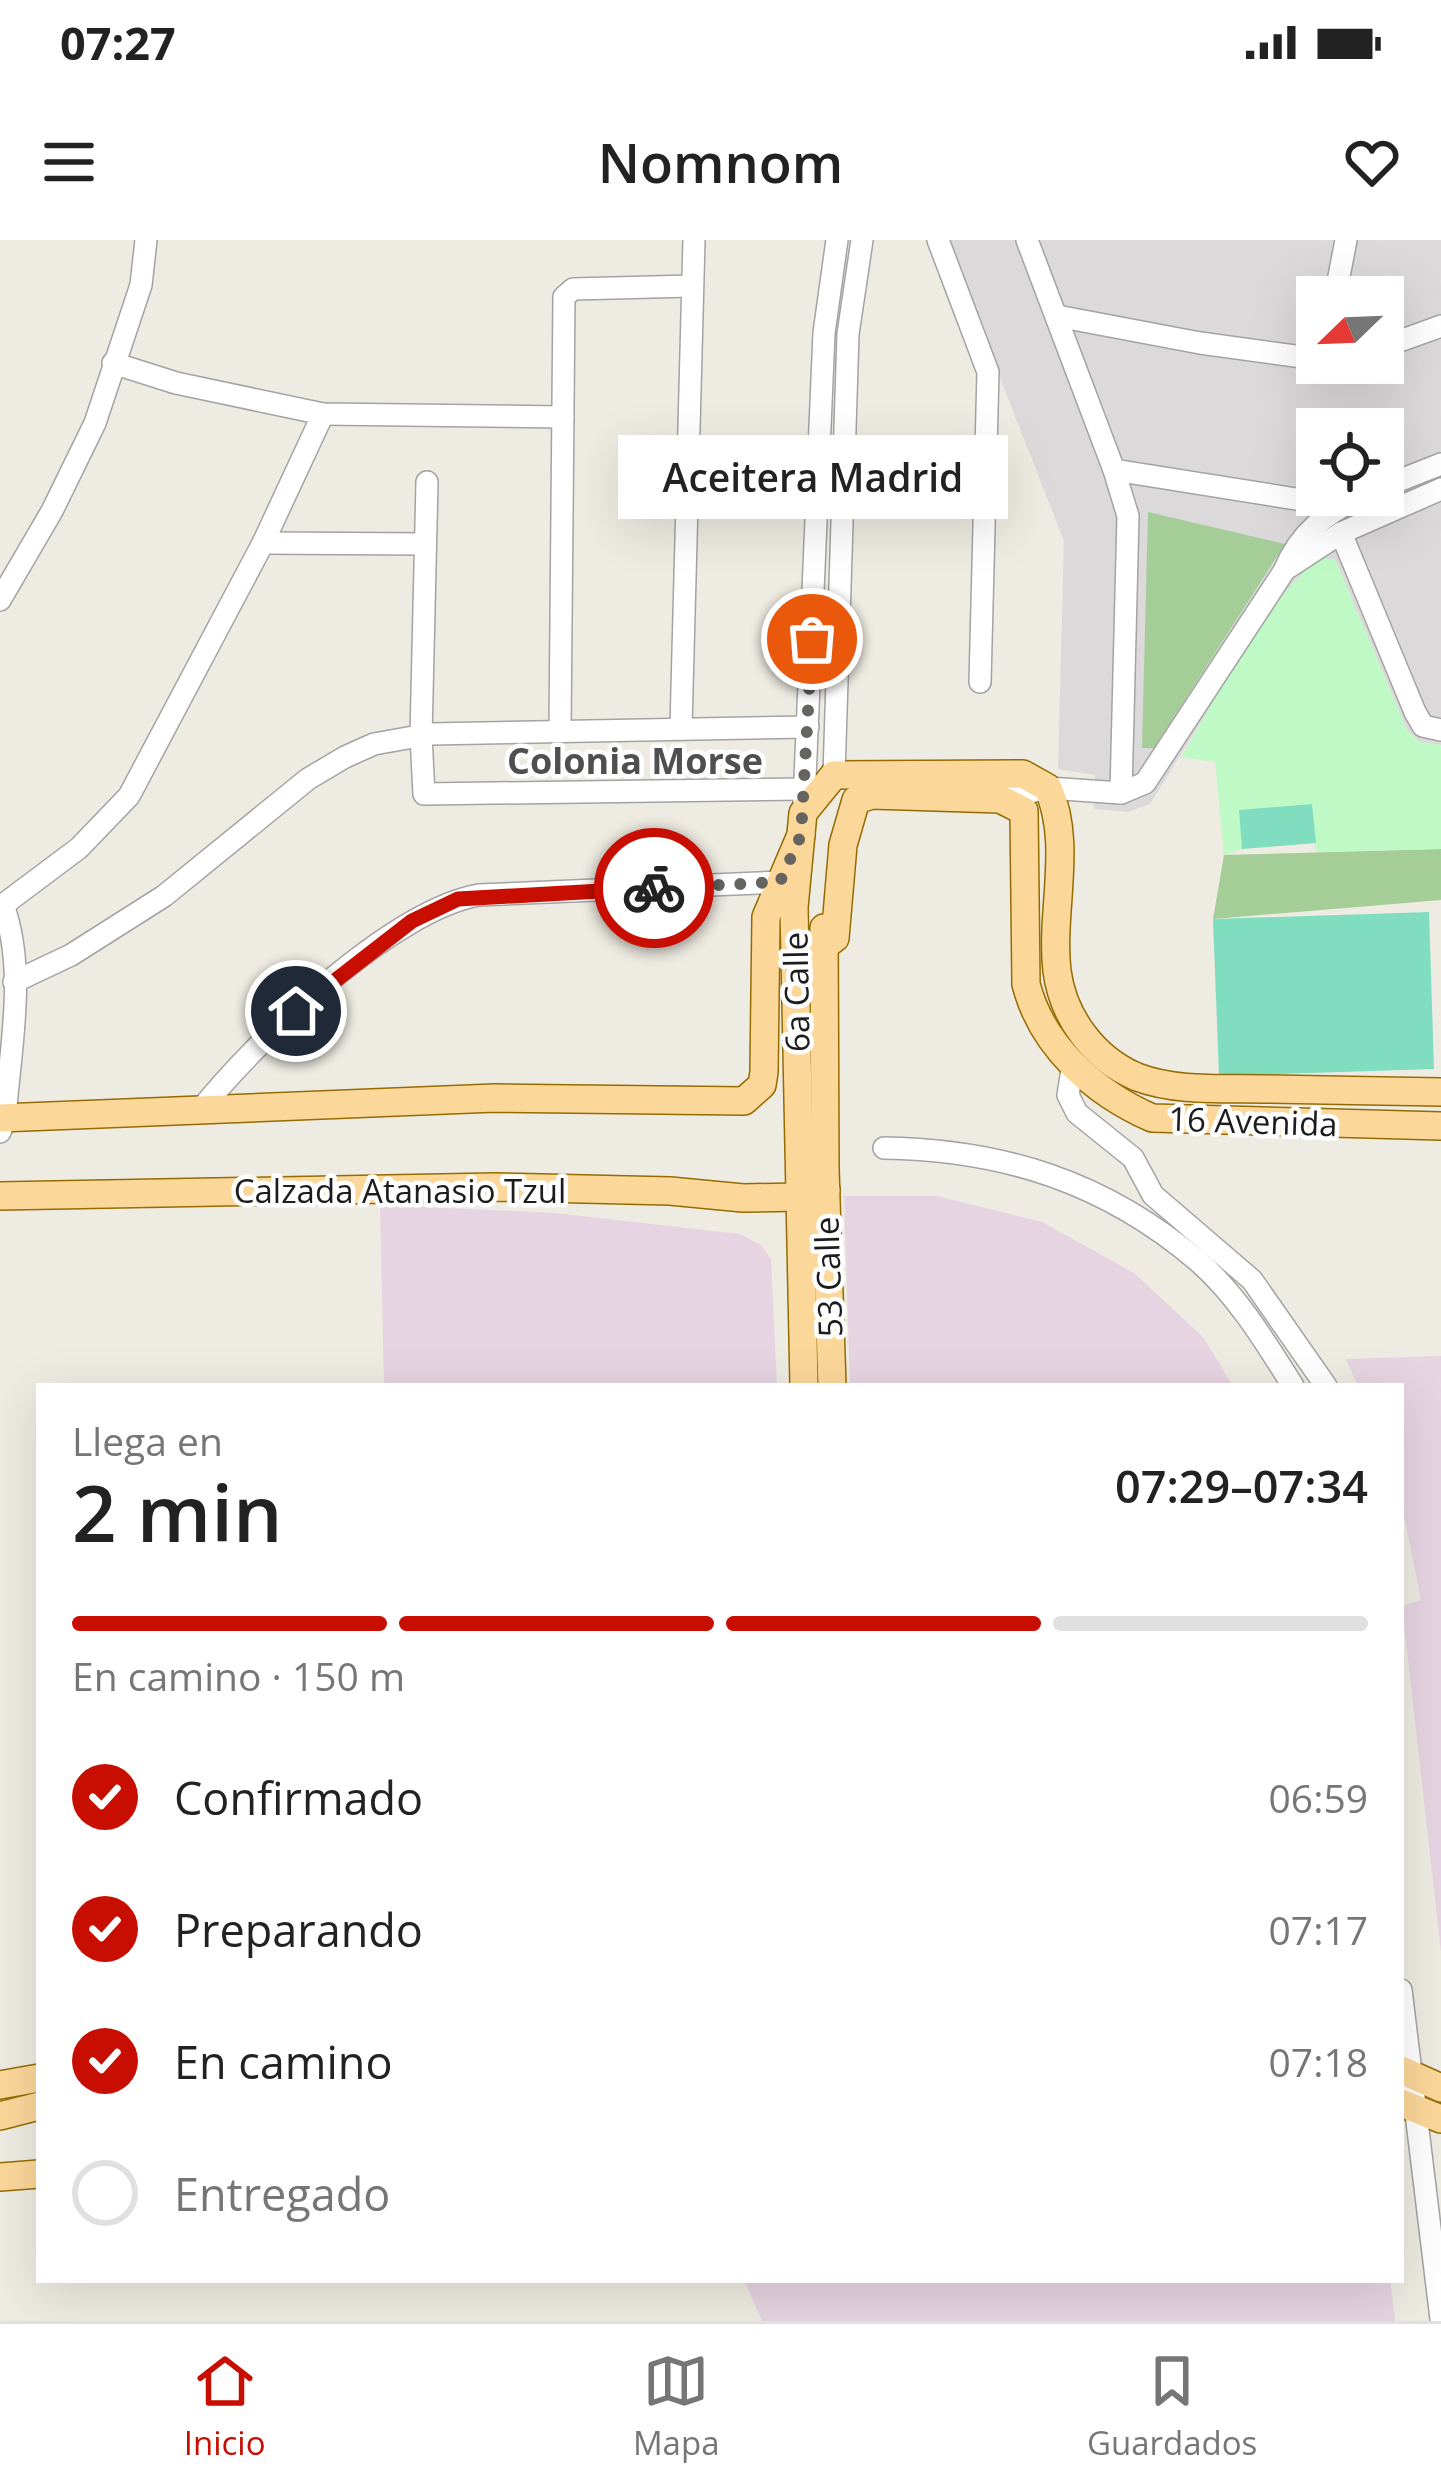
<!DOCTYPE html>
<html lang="es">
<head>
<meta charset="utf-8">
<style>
  body { margin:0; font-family:"Open Sans",sans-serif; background:#f6f6f6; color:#222; height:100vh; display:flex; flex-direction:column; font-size:45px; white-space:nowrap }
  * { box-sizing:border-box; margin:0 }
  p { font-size:39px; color:#767676 }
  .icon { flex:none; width:66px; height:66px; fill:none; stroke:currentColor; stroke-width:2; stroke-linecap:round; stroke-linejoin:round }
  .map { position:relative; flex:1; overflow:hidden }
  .details { position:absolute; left:36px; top:1143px; width:1368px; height:900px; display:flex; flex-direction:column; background:#fff; border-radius:0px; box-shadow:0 12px 48px #0002 }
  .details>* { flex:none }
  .needle { width:78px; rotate:247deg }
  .buttons { position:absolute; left:1296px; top:36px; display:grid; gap:24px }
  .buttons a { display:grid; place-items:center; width:108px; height:108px; border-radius:0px; background:#fff; box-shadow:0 12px 48px #0002; font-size:60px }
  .pin { position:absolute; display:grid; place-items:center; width:102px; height:102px; color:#fff; margin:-51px; border:6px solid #fff; border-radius:50%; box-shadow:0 3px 12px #0007 }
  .courier { position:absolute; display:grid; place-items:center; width:120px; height:120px; margin:-60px; border:9px solid #c80d01; border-radius:50%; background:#fff; color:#222; box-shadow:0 3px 15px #0007 }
  .bubble { position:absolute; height:84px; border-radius:0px; background:#fff; box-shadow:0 12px 48px #0002; font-size:39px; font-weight:600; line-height:84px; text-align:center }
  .headline em { font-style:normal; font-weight:600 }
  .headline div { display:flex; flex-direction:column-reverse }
  .headline { display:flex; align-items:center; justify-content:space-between; height:204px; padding:0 36px }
  h1 { font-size:78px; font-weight:600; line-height:90px }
  .bar { display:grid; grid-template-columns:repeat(4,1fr); gap:18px 12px; align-content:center; height:144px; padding:0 36px }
  .bar i { height:15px; border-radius:9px; background:#e0e0e0 }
  .bar .current { background:#c80d01 }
  .bar p { grid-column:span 4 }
  ol { padding:0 36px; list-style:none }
  li { display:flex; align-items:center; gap:36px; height:132px }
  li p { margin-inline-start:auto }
  li .icon { padding:12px; border-radius:50%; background:#c80d01; color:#fff; stroke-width:4 }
  li:last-child { color:#767676 }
  li i { width:66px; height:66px; border:6px solid #e0e0e0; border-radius:50% }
  .status { display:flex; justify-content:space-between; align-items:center; height:84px; padding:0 60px; background:#fff; direction:ltr }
  .status svg { height:33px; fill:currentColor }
  header { display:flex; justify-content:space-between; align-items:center; height:156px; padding:0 36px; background:#fff; font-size:54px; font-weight:600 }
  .tab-bar { display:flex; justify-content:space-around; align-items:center; height:168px; border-top:3px solid #e0e0e0; background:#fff; font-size:33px; color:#767676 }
  .tab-bar a { display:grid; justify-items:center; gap:6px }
  .tab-bar .current { color:#c80d01 }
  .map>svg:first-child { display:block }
</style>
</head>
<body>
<div class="status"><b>07:27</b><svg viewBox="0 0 49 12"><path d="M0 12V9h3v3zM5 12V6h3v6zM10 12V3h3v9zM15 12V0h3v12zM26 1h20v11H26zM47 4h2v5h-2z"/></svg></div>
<header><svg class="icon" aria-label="menu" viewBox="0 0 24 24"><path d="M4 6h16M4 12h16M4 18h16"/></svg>Nomnom<svg class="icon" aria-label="heart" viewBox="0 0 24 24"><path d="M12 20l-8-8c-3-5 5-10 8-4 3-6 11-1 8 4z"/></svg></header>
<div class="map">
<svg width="1441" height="2081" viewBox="0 0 1441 2081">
  <rect width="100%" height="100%" fill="#eeebe2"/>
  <path fill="#dbd9d9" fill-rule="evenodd" d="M946,0h495v505l-21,-3 -13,-12 -72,-171 -62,48 -123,197 -22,8 -34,-3 1,-34 -37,-6 6,-228zM1317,57h66v66h-66zM1317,189h66v66h-66z"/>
  <g fill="#e7d4e2">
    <path d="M844,956h93l105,26 92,51 69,64 30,49h-383z"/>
    <path d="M380,965l175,8 185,21 21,11 10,14 6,127h-393z"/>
    <path d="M1441,1116v596l-39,-346 19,-6 -20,-100v-114h-43l-12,-27z"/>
    <path d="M744,2040h646l5,41h-633z"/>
  </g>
  <g fill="#a4cd97">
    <path d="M1148,272l137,32 -131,204h-12z"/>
    <path d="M1441,609v51l-228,19 11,-64z"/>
  </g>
  <path fill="#bef9c6" d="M1324,318l11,1 72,171 13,12 21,3v104l-125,3 -1,-9 -73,6 -18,6 -9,-93 -34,-5c31,-50 93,-175 143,-199z"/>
  <g fill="#80ddbf">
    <path d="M1312,564l4,39 -74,6 -3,-39z"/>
    <path d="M1429,672l5,157 -215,7 -6,-157z"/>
  </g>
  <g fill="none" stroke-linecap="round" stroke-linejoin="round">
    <g stroke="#a3a3a3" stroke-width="24">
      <g id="minor">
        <path d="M938,0l50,132 -8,310"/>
        <path d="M1027,0l87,230 14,46 -7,277"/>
        <path d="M1335,57l11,-57"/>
        <path d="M1057,76l143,27 117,16"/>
        <path d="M1383,107l58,-21"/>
        <path d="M113,123l63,20 147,31 240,3"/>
        <path d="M1114,230l226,36"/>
        <path d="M427,242l-6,254 3,58 381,-5"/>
        <path d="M1383,247l58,-23"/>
        <path d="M1341,293l74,179 8,14 18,4"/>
        <path d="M263,303l162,1"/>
        <path d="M1289,327l52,-34 100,-44"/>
        <path d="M0,360l52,-89 43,-88 46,-138 5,-45"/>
        <path d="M681,487l13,-487"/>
        <path d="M560,489l4,-432 9,-8 119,-3"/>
        <path d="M834,535l14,-441 14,-94"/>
        <path d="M1000,559l48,-11 73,5 24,-10 139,-212c16,-39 43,-59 81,-76"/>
        <path d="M804,562l20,-469 13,-93"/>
        <path d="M3,665l76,-57 50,-52 134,-253 60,-129"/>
        <path d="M14,742l57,-27 93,-59 144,-117 37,-22 29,-13 56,-10 378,-7"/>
        <path d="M1073,824l-5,31 9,18 56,45 20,37 99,85 74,106"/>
        <path d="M199,872c55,-70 193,-202 280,-217l301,-13"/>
        <path d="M0,892l5,-14c5,-68 22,-148 -2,-213"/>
        <path d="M884,908c120,2 221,34 314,113 39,34 68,82 95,125"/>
        <path d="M1401,1750l40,329"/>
      </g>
    </g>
    <g stroke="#946c01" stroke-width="30">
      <g id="major">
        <path d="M834,535l189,-1 25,14c25,56 2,124 9,183 6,46 37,88 80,106 39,15 87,11 128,12 59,1 117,2 176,3"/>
        <path d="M824,688l1,241 7,217"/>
        <path d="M823,707l12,-9 8,-93 13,-45 16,-5 128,4 24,12 2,173c16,63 69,109 126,134l289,8"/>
        <path d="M0,878l495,-20 249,3 18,-16 2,-13 2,-155 35,-82"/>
        <path d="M0,956l495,-9 175,4 73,7 56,-1 27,-7"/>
        <path d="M804,1146l-10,-479 9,-94 31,-38"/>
        <path d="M1401,1830l40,18"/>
        <path d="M0,1845l39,-7"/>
        <path d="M1401,1863l40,16"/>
        <path d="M0,1876l39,-10"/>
        <path d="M0,1937l39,-3"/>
      </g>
    </g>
    <use href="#minor" stroke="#fff" stroke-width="21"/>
    <use href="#major" stroke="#fbd79a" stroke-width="27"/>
  </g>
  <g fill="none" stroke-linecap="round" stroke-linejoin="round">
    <path stroke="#666461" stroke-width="12" stroke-dasharray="0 21.6" d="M654,648l126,-6 21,-47 11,-196"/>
    <path stroke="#c80d01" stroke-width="15" d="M296,771l116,-90 46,-22 196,-11"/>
  </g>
  <g text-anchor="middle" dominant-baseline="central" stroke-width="9" stroke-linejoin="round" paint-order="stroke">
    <g font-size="33" fill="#1c1c1c" stroke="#fff">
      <text transform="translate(796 752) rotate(-91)">6a Calle</text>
      <text transform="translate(1253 881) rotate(2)">16 Avenida</text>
      <text x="400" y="950">Calzada Atanasio Tzul</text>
      <text transform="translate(828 1037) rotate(-92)">53 Calle</text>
    </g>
    <g font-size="36" font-weight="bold" fill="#4f4f4f" stroke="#fff">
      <text x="635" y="520">Colonia Morse</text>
    </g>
  </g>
</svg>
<div class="buttons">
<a><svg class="needle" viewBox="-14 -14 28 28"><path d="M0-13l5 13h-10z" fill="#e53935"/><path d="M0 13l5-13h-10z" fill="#767676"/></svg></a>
<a><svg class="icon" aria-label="locate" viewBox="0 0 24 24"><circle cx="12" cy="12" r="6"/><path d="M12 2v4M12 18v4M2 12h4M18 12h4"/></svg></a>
</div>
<div class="pin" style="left:812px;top:399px;background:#ea580c"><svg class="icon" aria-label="bag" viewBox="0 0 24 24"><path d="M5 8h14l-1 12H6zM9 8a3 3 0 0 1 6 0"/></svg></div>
<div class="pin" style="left:296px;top:771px;background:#1f2937"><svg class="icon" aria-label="home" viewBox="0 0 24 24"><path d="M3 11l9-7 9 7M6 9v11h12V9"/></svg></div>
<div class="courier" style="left:654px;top:648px"><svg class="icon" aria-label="bike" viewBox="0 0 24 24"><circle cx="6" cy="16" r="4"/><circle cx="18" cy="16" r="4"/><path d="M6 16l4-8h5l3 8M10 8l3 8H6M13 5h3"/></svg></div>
<div class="bubble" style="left:618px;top:195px;width:390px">Aceitera Madrid</div>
<section class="details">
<div class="headline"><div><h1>2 min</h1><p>Llega en</p></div><em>07:29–07:34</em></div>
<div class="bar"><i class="current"></i><i class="current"></i><i class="current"></i><i></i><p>En camino · 150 m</p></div>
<ol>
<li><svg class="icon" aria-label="check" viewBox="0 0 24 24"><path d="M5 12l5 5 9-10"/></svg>Confirmado<p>06:59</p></li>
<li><svg class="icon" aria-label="check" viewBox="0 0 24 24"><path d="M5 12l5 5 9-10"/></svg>Preparando<p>07:17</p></li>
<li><svg class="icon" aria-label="check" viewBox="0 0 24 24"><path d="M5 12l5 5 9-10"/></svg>En camino<p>07:18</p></li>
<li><i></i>Entregado</li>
</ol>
</section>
</div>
<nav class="tab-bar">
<a class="current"><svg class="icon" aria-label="home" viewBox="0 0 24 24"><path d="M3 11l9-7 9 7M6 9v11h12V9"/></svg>Inicio</a>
<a><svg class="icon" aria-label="map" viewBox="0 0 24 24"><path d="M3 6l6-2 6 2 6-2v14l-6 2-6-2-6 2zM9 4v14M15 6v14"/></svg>Mapa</a>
<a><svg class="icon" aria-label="saved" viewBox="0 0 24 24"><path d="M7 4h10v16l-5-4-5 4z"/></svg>Guardados</a>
</nav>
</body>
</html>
